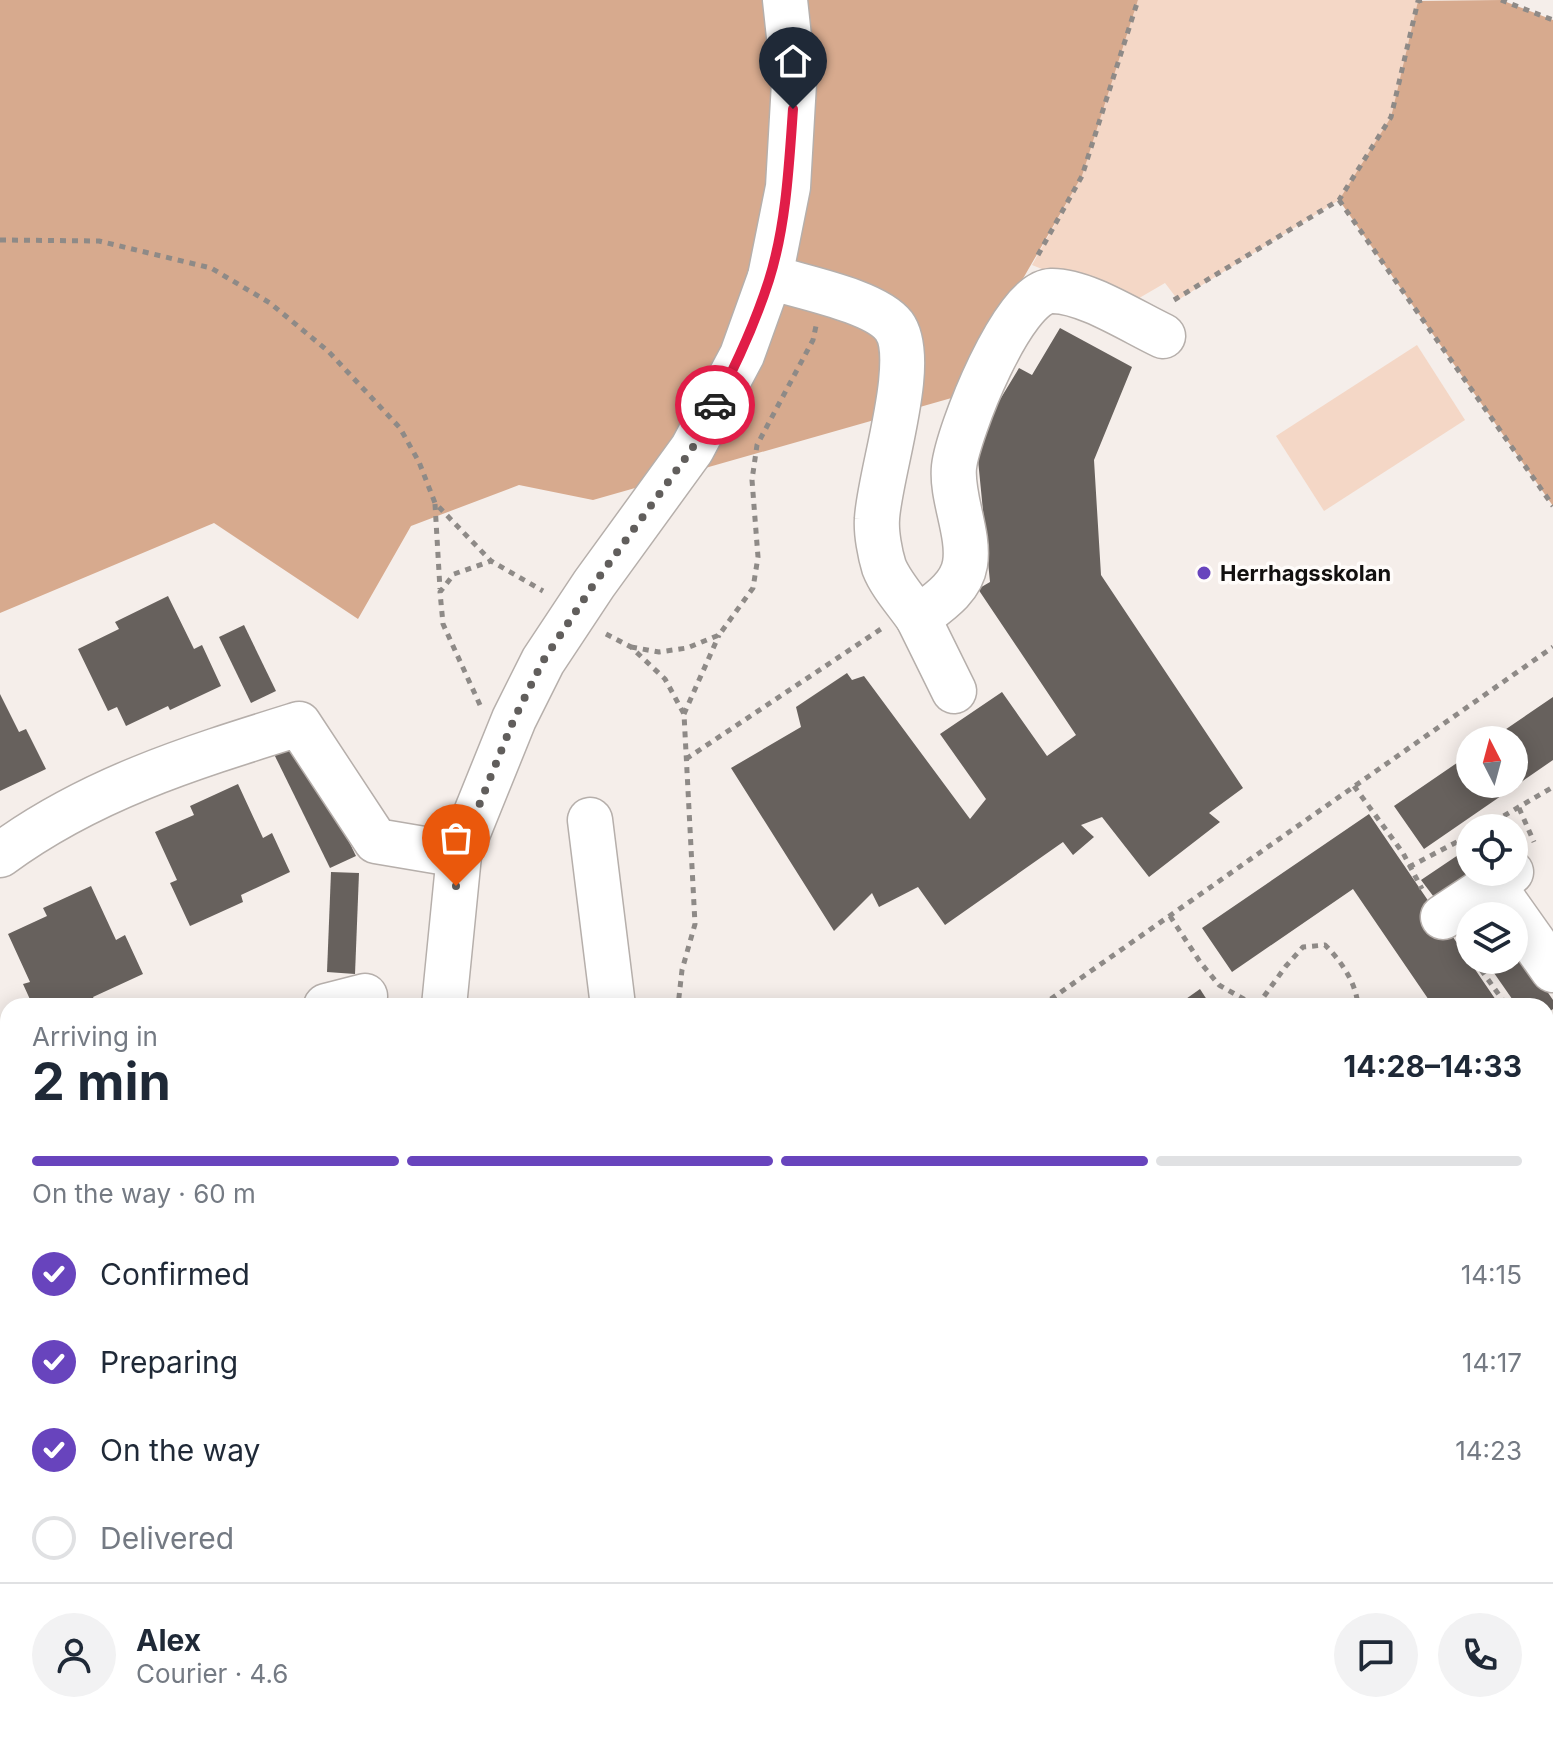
<!DOCTYPE html>
<html lang="en">
<head>
<meta charset="utf-8">
<style>
  body { margin:0; font-family:Inter,sans-serif; background:#f2f2f3; color:#1f2937; height:100vh; display:flex; flex-direction:column; font-size:30px; white-space:nowrap }
  * { box-sizing:border-box; margin:0 }
  p { font-size:26px; color:#747a83 }
  .icon { flex:none; width:44px; height:44px; fill:none; stroke:currentColor; stroke-width:2; stroke-linecap:round; stroke-linejoin:round }
  .map { position:relative; flex:1; overflow:hidden }
  .side { position:absolute; left:0px; top:998px; width:1554px; height:746px; display:flex; flex-direction:column; background:#fff; border-radius:24px 24px 0 0; box-shadow:0 4px 20px #0003 }
  .side>* { flex:none }
  .needle { width:52px; rotate:354deg }
  .buttons { position:absolute; left:1456px; top:726px; display:grid; gap:16px }
  .buttons a { display:grid; place-items:center; width:72px; height:72px; border-radius:50%; background:#fff; box-shadow:0 4px 20px #0003; font-size:40px }
  .pin { position:absolute; display:grid; place-items:center; width:68px; height:68px; color:#fff; margin:-82px -34px; border-radius:50% 50% 50% 0; rotate:-45deg; box-shadow:0 0 8px #0007 }
  .pin .icon { rotate:45deg }
  .courier { position:absolute; display:grid; place-items:center; width:80px; height:80px; margin:-40px; border:6px solid #e11d48; border-radius:50%; background:#fff; color:#222; box-shadow:0 2px 10px #0007 }
  .head em { font-style:normal; font-weight:700 }
  .head div { display:flex; flex-direction:column-reverse }
  .head { display:flex; align-items:center; justify-content:space-between; height:136px; padding:0 32px }
  h1 { font-size:52px; font-weight:700; line-height:60px }
  .bar { display:grid; grid-template-columns:repeat(4,1fr); gap:12px 8px; align-content:center; height:96px; padding:0 32px }
  .bar i { height:10px; border-radius:6px; background:#e0e1e3 }
  .bar .current { background:#6844bd }
  .bar p { grid-column:span 4 }
  .line { display:flex; align-items:center; gap:20px; padding:0 32px; border-top:2px solid #e0e1e3 }
  .line div { flex:1 }
  .round { display:grid; place-items:center; flex:none; width:84px; height:84px; border-radius:42px; background:#f2f2f3 }
  ol { padding:0 32px; list-style:none }
  li { display:flex; align-items:center; gap:24px; height:88px }
  li p { margin-inline-start:auto }
  li .icon { padding:8px; border-radius:50%; background:#6844bd; color:#fff; stroke-width:4 }
  li:last-child { color:#747a83 }
  li i { width:44px; height:44px; border:4px solid #e0e1e3; border-radius:50% }
  .map>svg:first-child { display:block }
</style>
</head>
<body>
<div class="map">
<svg width="1553" height="1743" viewBox="0 0 1553 1743">
  <rect width="100%" height="100%" fill="#f5eeea"/>
  <g fill="#f4d7c6">
    <path d="M1138,0h284l-4,1 -27,116 -52,83 -161,100 -13,-17 -36,21 -97,-39 50,-89z"/>
    <path d="M1417,345l48,75 -141,91 -48,-75z"/>
    <path d="M0,1562l8,1 -2,91h-6z"/>
  </g>
  <g fill="#d7aa8e">
    <path d="M0,0h1138l-56,176 -127,221 -362,103 -74,-15 -108,41 -53,93 -144,-96 -214,90z"/>
    <path d="M1501,0l52,20v486l-214,-306 52,-83 27,-116z"/>
    <path d="M1553,1250v493h-522l5,-7h510v-484z"/>
  </g>
  <g fill="#67615d">
    <path d="M1060,328l72,39 -38,93 7,115 142,213 -34,25 11,9 -71,55 -47,-60 -21,8 13,12 -21,18 -10,-13 -118,83 -27,-38 -39,20 -7,-14 -38,38 -103,-163 70,-41 -5,-20 51,-34 5,7 12,-4 106,143 16,-20 -46,-65 62,-42 45,64 29,-21 -98,-146 12,-7 -16,-163 16,-3 29,-48 13,7z"/>
    <path d="M168,596l26,53 8,-4 19,41 -51,24 -2,-4 -42,20 -9,-19 -9,4 -30,-62 41,-20 -4,-7z"/>
    <path d="M244,625l32,66 -25,12 -32,-66z"/>
    <path d="M0,694l19,38 7,-3 20,40 -46,22z"/>
    <path d="M1553,697v63l-129,89 -30,-43 76,-52v30h44v-44h-24z"/>
    <path d="M297,735l59,121 -26,12 -59,-120z"/>
    <path d="M238,784l25,54 9,-5 18,39 -49,23 2,7 -53,24 -20,-43 7,-3 -22,-48 39,-17 -4,-9z"/>
    <path d="M1369,814l131,192h-67l-80,-117 -121,83 -30,-44z"/>
    <path d="M1470,847v25h18l-48,33 -19,-25z"/>
    <path d="M331,872l28,1 -4,101 -28,-2z"/>
    <path d="M91,886l25,54 9,-5 18,39 -50,23 3,6 -6,3h-57l-10,-22 7,-2 -22,-48 39,-18 -4,-8z"/>
    <path d="M1514,943l39,57v9l-7,5v-8h-29l-32,-46h29z"/>
    <path d="M1200,989l11,17h-35z"/>
    <path d="M8,1275v70h-8v-69z"/>
    <path d="M8,1463v65h-8v-64z"/>
    <path d="M247,1736h48l-10,7h-48z"/>
    <path d="M465,1736h22l5,7h-37z"/>
  </g>
  <g fill="none" stroke-linecap="round" stroke-linejoin="round">
    <g stroke="#b6afab" stroke-width="47">
      <g id="minor">
        <path d="M770,277c31,10 105,24 124,49 25,34 -15,149 -17,193 -1,14 3,35 7,48 7,18 24,36 34,51 18,-14 43,-29 47,-54 5,-30 -14,-67 -11,-97 4,-35 59,-175 97,-176 33,-1 82,31 112,45"/>
        <path d="M918,618l36,73"/>
        <path d="M590,820l23,186"/>
        <path d="M0,855c91,-67 193,-98 299,-131l77,117 83,14"/>
        <path d="M1493,885l60,85"/>
        <path d="M1443,917l68,-45"/>
        <path d="M326,1006l39,-10"/>
        <path d="M444,1006l15,-151 55,-136 29,-58 51,-77 98,-135 50,-94 28,-78 18,-90 6,-104 -9,-83"/>
        <path d="M1546,1047l7,-5"/>
        <path d="M0,1106l8,-3"/>
        <path d="M1546,1189l7,-2"/>
        <path d="M0,1194l8,-3"/>
        <path d="M0,1262h8"/>
        <path d="M0,1443l8,-1"/>
        <path d="M602,1736l10,7"/>
        <path d="M98,1743l3,-7"/>
        <path d="M681,1743l10,-7"/>
      </g>
    </g>
    <g stroke="#8e8a87" stroke-width="5" stroke-dasharray="6 6" stroke-linecap="butt">
      <path d="M1501,0l52,20"/>
      <path d="M1339,200l214,306"/>
      <path d="M0,240l99,1 112,27 59,35 58,48 72,77 19,34 16,41 56,58 52,30"/>
      <path d="M1038,255l44,-79 56,-176"/>
      <path d="M1174,300l165,-100 52,-83 27,-116 4,-1"/>
      <path d="M435,504l5,85"/>
      <path d="M606,634l25,13 34,32 19,35 11,210 -13,46 -4,36"/>
      <path d="M631,647l28,5 28,-4 32,-13 34,-47 5,-31 -6,-77 5,-35 56,-105 3,-14"/>
      <path d="M480,705l-37,-81 -3,-32 14,-18 37,-13"/>
      <path d="M684,714l35,-79"/>
      <path d="M686,759l195,-130"/>
      <path d="M1354,786l49,67 19,36"/>
      <path d="M1519,808l15,34"/>
      <path d="M1483,828l70,-41"/>
      <path d="M1409,867l61,-32"/>
      <path d="M1170,916l30,46 19,23 37,21"/>
      <path d="M1474,960l33,46"/>
      <path d="M1041,1006l512,-359"/>
      <path d="M1257,1006l29,-40 17,-19 22,-2c16,16 31,37 33,61"/>
      <path d="M1546,1590l7,4"/>
      <path d="M899,1736v7"/>
      <path d="M988,1736l5,7"/>
      <path d="M546,1743l13,-7"/>
      <path d="M768,1743l8,-7"/>
      <path d="M1009,1743l5,-7"/>
    </g>
    <use href="#minor" stroke="#fff" stroke-width="44"/>
  </g>
  <g fill="none" stroke-linecap="round" stroke-linejoin="round">
    <path stroke="#615e5c" stroke-width="8" stroke-dasharray="0 14.4" d="M456,886l3,-31 55,-136 29,-58 51,-77 98,-135 23,-44"/>
    <path stroke="#e11d48" stroke-width="10" d="M715,405c21,-40 40,-81 54,-125 17,-54 20,-114 24,-171"/>
  </g>
  <circle fill="#6844bd" stroke="#fffcfa" stroke-width="3" cx="1204" cy="573" r="8"/>
  <g text-anchor="middle" dominant-baseline="central" stroke-width="7" stroke-linejoin="round" paint-order="stroke">
    <g font-size="22" font-weight="bold" fill="#12100f" stroke="#fffcfa" text-anchor="start">
      <text x="1220" y="573">Herrhagsskolan</text>
    </g>
  </g>
</svg>
<div class="buttons">
<a><svg class="needle" viewBox="-14 -14 28 28"><path d="M0-13l5 13h-10z" fill="#e53935"/><path d="M0 13l5-13h-10z" fill="#747a83"/></svg></a>
<a><svg class="icon" aria-label="locate" viewBox="0 0 24 24"><circle cx="12" cy="12" r="6"/><path d="M12 2v4M12 18v4M2 12h4M18 12h4"/></svg></a>
<a><svg class="icon" aria-label="layers" viewBox="0 0 24 24"><path d="M12 4l9 5-9 5-9-5zM3 14l9 5 9-5"/></svg></a>
</div>
<div class="pin" style="left:456px;top:886px;background:#ea580c"><svg class="icon" aria-label="bag" viewBox="0 0 24 24"><path d="M5 8h14l-1 12H6zM9 8a3 3 0 0 1 6 0"/></svg></div>
<div class="pin" style="left:793px;top:109px;background:#1f2937"><svg class="icon" aria-label="home" viewBox="0 0 24 24"><path d="M3 11l9-7 9 7M6 9v11h12V9"/></svg></div>
<div class="courier" style="left:715px;top:405px"><svg class="icon" aria-label="car" viewBox="0 0 24 24"><path d="M5 17H2v-5l4-1 3-4h7l3 4 3 1v5h-3M9 17h6M6 11h13"/><circle cx="7" cy="17" r="2"/><circle cx="17" cy="17" r="2"/></svg></div>
<section class="side">
<div class="head"><div><h1>2 min</h1><p>Arriving in</p></div><em>14:28–14:33</em></div>
<div class="bar"><i class="current"></i><i class="current"></i><i class="current"></i><i></i><p>On the way · 60 m</p></div>
<ol>
<li><svg class="icon" aria-label="check" viewBox="0 0 24 24"><path d="M5 12l5 5 9-10"/></svg>Confirmed<p>14:15</p></li>
<li><svg class="icon" aria-label="check" viewBox="0 0 24 24"><path d="M5 12l5 5 9-10"/></svg>Preparing<p>14:17</p></li>
<li><svg class="icon" aria-label="check" viewBox="0 0 24 24"><path d="M5 12l5 5 9-10"/></svg>On the way<p>14:23</p></li>
<li><i></i>Delivered</li>
</ol>
<div class="line" style="height:144px"><a class="round"><svg class="icon" aria-label="person" viewBox="0 0 24 24"><circle cx="12" cy="8" r="4"/><path d="M4 21q1-7 8-7t8 7"/></svg></a><div><b>Alex</b><p>Courier · 4.6</p></div><a class="round"><svg class="icon" aria-label="chat" viewBox="0 0 24 24"><path d="M4 5h16v11H9l-5 4z"/></svg></a><a class="round"><svg class="icon" aria-label="phone" viewBox="0 0 24 24"><path d="M5 4h4l2 5-3 2q2 4 5 5l2-3 5 2v4C11 20 4 13 5 4z"/></svg></a></div>
</section>
</div>
</body>
</html>
